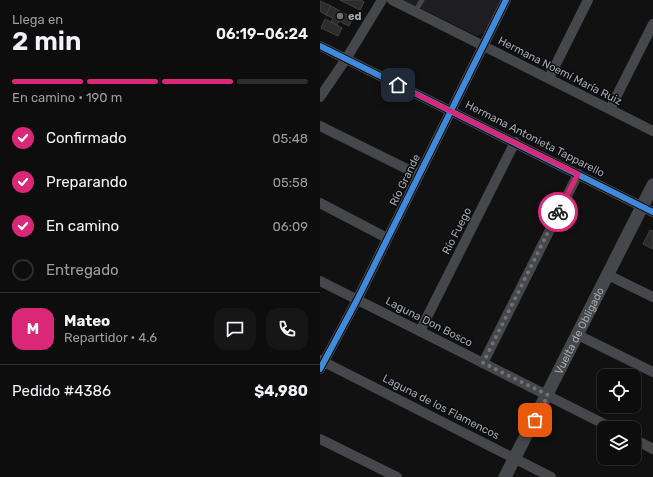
<!DOCTYPE html>
<html lang="es">
<head>
<meta charset="utf-8">
<style>
  body { margin:0; font-family:Rubik,sans-serif; background:#161617; color:#f1f3f6; height:100vh; display:flex; flex-direction:column; font-size:15px; white-space:nowrap }
  * { box-sizing:border-box; margin:0 }
  p { font-size:13px; color:#9a9c9e }
  .icon { flex:none; width:22px; height:22px; fill:none; stroke:currentColor; stroke-width:2; stroke-linecap:round; stroke-linejoin:round }
  .map { position:relative; flex:1; overflow:hidden }
  .details { display:flex; flex-direction:column; background:#0d0d0e; width:320px }
  .details>* { flex:none }
  .tools { position:absolute; left:277px; top:369px; display:grid; gap:8px }
  .tools a { display:grid; place-items:center; width:44px; height:44px; border-radius:8px; background:#0d0d0e; box-shadow:0 1px 3px #0004,0 0 0 1px #2d2d2e; font-size:20px }
  .pin { position:absolute; display:grid; place-items:center; width:34px; height:34px; color:#fff; margin:-17px; border-radius:8px; box-shadow:0 2px 6px #0006 }
  .courier { position:absolute; display:grid; place-items:center; width:40px; height:40px; margin:-20px; border:3px solid #db2777; border-radius:50%; background:#fff; color:#222; box-shadow:0 1px 5px #0007 }
  .head em { font-style:normal; font-weight:600 }
  .head div { display:flex; flex-direction:column-reverse }
  .head { display:flex; align-items:center; justify-content:space-between; height:68px; padding:0 12px }
  h1 { font-size:26px; font-weight:600; line-height:30px }
  .bar { display:grid; grid-template-columns:repeat(4,1fr); gap:6px 4px; align-content:center; height:48px; padding:0 12px }
  .bar i { height:5px; border-radius:3px; background:#2d2d2e }
  .bar .on { background:#db2777 }
  .bar p { grid-column:span 4 }
  .line { display:flex; align-items:center; gap:10px; padding:0 12px; border-top:1px solid #2d2d2e }
  .line div { flex:1 }
  .round { display:grid; place-items:center; flex:none; width:42px; height:42px; border-radius:12px; background:#161617 }
  ol { padding:0 12px; list-style:none }
  li { display:flex; align-items:center; gap:12px; height:44px }
  li p { margin-inline-start:auto }
  li .icon { padding:4px; border-radius:50%; background:#db2777; color:#fff; stroke-width:4 }
  li:last-child { color:#9a9c9e }
  li i { width:22px; height:22px; border:2px solid #2d2d2e; border-radius:50% }
  main { display:flex; flex:1; min-height:0 }
  .map>svg:first-child { display:block }
</style>
</head>
<body>
<main>
<section class="details">
<div class="head"><div><h1>2 min</h1><p>Llega en</p></div><em>06:19–06:24</em></div>
<div class="bar"><i class="on"></i><i class="on"></i><i class="on"></i><i></i><p>En camino · 190 m</p></div>
<ol>
<li><svg class="icon" aria-label="check" viewBox="0 0 24 24"><path d="M5 12l5 5 9-10"/></svg>Confirmado<p>05:48</p></li>
<li><svg class="icon" aria-label="check" viewBox="0 0 24 24"><path d="M5 12l5 5 9-10"/></svg>Preparando<p>05:58</p></li>
<li><svg class="icon" aria-label="check" viewBox="0 0 24 24"><path d="M5 12l5 5 9-10"/></svg>En camino<p>06:09</p></li>
<li><i></i>Entregado</li>
</ol>
<div class="line" style="height:72px"><b class="round" style="background:#db2777;color:#fff">M</b><div><b>Mateo</b><p>Repartidor · 4.6</p></div><a class="round"><svg class="icon" aria-label="chat" viewBox="0 0 24 24"><path d="M4 5h16v11H9l-5 4z"/></svg></a><a class="round"><svg class="icon" aria-label="phone" viewBox="0 0 24 24"><path d="M5 4h4l2 5-3 2q2 4 5 5l2-3 5 2v4C11 20 4 13 5 4z"/></svg></a></div>
<div class="line" style="height:52px"><div>Pedido #4386</div><b>$4,980</b></div>
</section>
<div class="map">
<svg width="333" height="477" viewBox="0 0 333 477">
  <rect width="100%" height="100%" fill="#111112"/>
  <path fill="#1e1e20" d="M84,0h97l-16,32 -8,4z"/>
  <g fill="#2c2c2d" stroke="#414245">
    <path d="M20,0h21l3,2 -4,8z"/>
    <path d="M0,1l11,5 -5,9 -6,-4z"/>
    <path d="M11,6l22,12 -4,8 -10,-5 -2,4 -6,-3 2,-4 -7,-3z"/>
    <path d="M5,19l17,9 -4,8 -17,-8z"/>
    <path d="M330,230l3,1v18l-10,-5z"/>
  </g>
  <g fill="none" stroke-linecap="round" stroke-linejoin="round">
    <path stroke="#46474a" stroke-width="5" d="M95,12l7,-12"/>
    <g stroke="#46474a" stroke-width="10">
      <path d="M72,0l261,131"/>
      <path d="M0,46l333,166"/>
      <path d="M229,78l39,-78"/>
      <path d="M0,97l26,-38 36,-59"/>
      <path d="M290,109l43,-85"/>
      <path d="M0,126l99,49"/>
      <path d="M0,203l67,35"/>
      <path d="M288,275l45,22"/>
      <path d="M0,281l292,147"/>
      <path d="M100,331l95,-189"/>
      <path d="M258,335l75,37"/>
      <path d="M0,360l231,117"/>
      <path d="M163,363l95,-189"/>
      <path d="M0,369l37,-69 149,-300"/>
      <path d="M0,439l77,38"/>
      <path d="M314,439l19,10"/>
    </g>
    <path stroke="#46474a" stroke-width="13" id="s1" d="M185,477l148,-292"/>
    <g stroke="#0c0c0d" stroke-width="8">
      <g id="cycleway">
        <path d="M0,46l333,166"/>
        <path d="M0,369l37,-69 149,-300"/>
      </g>
    </g>
    <use href="#cycleway" stroke="#408adc" stroke-width="6"/>
  </g>
  <g fill="none" stroke-linecap="round" stroke-linejoin="round">
    <path stroke="#70727a" stroke-width="4" stroke-dasharray="0 7.2" d="M215,420l13,-25 -65,-32 75,-151"/>
    <path stroke="#db2777" stroke-width="5" d="M78,85l180,89 -20,38"/>
  </g>
  <circle fill="#70727a" stroke="#0c0c0d" stroke-width="1.5" cx="20" cy="16" r="4"/>
  <g text-anchor="middle" dominant-baseline="central" stroke-width="3" stroke-linejoin="round" paint-order="stroke">
    <g font-size="11" font-weight="bold" fill="#a3a7b2" stroke="#0c0c0d" text-anchor="start">
      <text x="28" y="16">ed</text>
    </g>
    <g font-size="11" fill="#a3a7b2" stroke="#0c0c0d">
      <text transform="translate(240 71) rotate(27)">Hermana Noemí María Ruiz</text>
      <text transform="translate(215 139) rotate(27)">Hermana Antonieta Tapparello</text>
      <text transform="translate(85 180) rotate(-64)">Río Grande</text>
      <text transform="translate(137 231) rotate(-63)">Río Fuego</text>
      <text transform="translate(109 322) rotate(27)">Laguna Don Bosco</text>
      <text stroke="none"><textPath href="#s1" startOffset="164">Vuelta de Obligado</textPath></text>
      <text transform="translate(121 407) rotate(27)">Laguna de los Flamencos</text>
    </g>
  </g>
</svg>
<div class="tools">
<a><svg class="icon" aria-label="locate" viewBox="0 0 24 24"><circle cx="12" cy="12" r="6"/><path d="M12 2v4M12 18v4M2 12h4M18 12h4"/></svg></a>
<a><svg class="icon" aria-label="layers" viewBox="0 0 24 24"><path d="M12 4l9 5-9 5-9-5zM3 14l9 5 9-5"/></svg></a>
</div>
<div class="pin" style="left:215px;top:420px;background:#ea580c"><svg class="icon" aria-label="bag" viewBox="0 0 24 24"><path d="M5 8h14l-1 12H6zM9 8a3 3 0 0 1 6 0"/></svg></div>
<div class="pin" style="left:78px;top:85px;background:#1f2937"><svg class="icon" aria-label="home" viewBox="0 0 24 24"><path d="M3 11l9-7 9 7M6 9v11h12V9"/></svg></div>
<div class="courier" style="left:238px;top:212px"><svg class="icon" aria-label="bike" viewBox="0 0 24 24"><circle cx="6" cy="16" r="4"/><circle cx="18" cy="16" r="4"/><path d="M6 16l4-8h5l3 8M10 8l3 8H6M13 5h3"/></svg></div>
</div>
</main>
</body>
</html>
